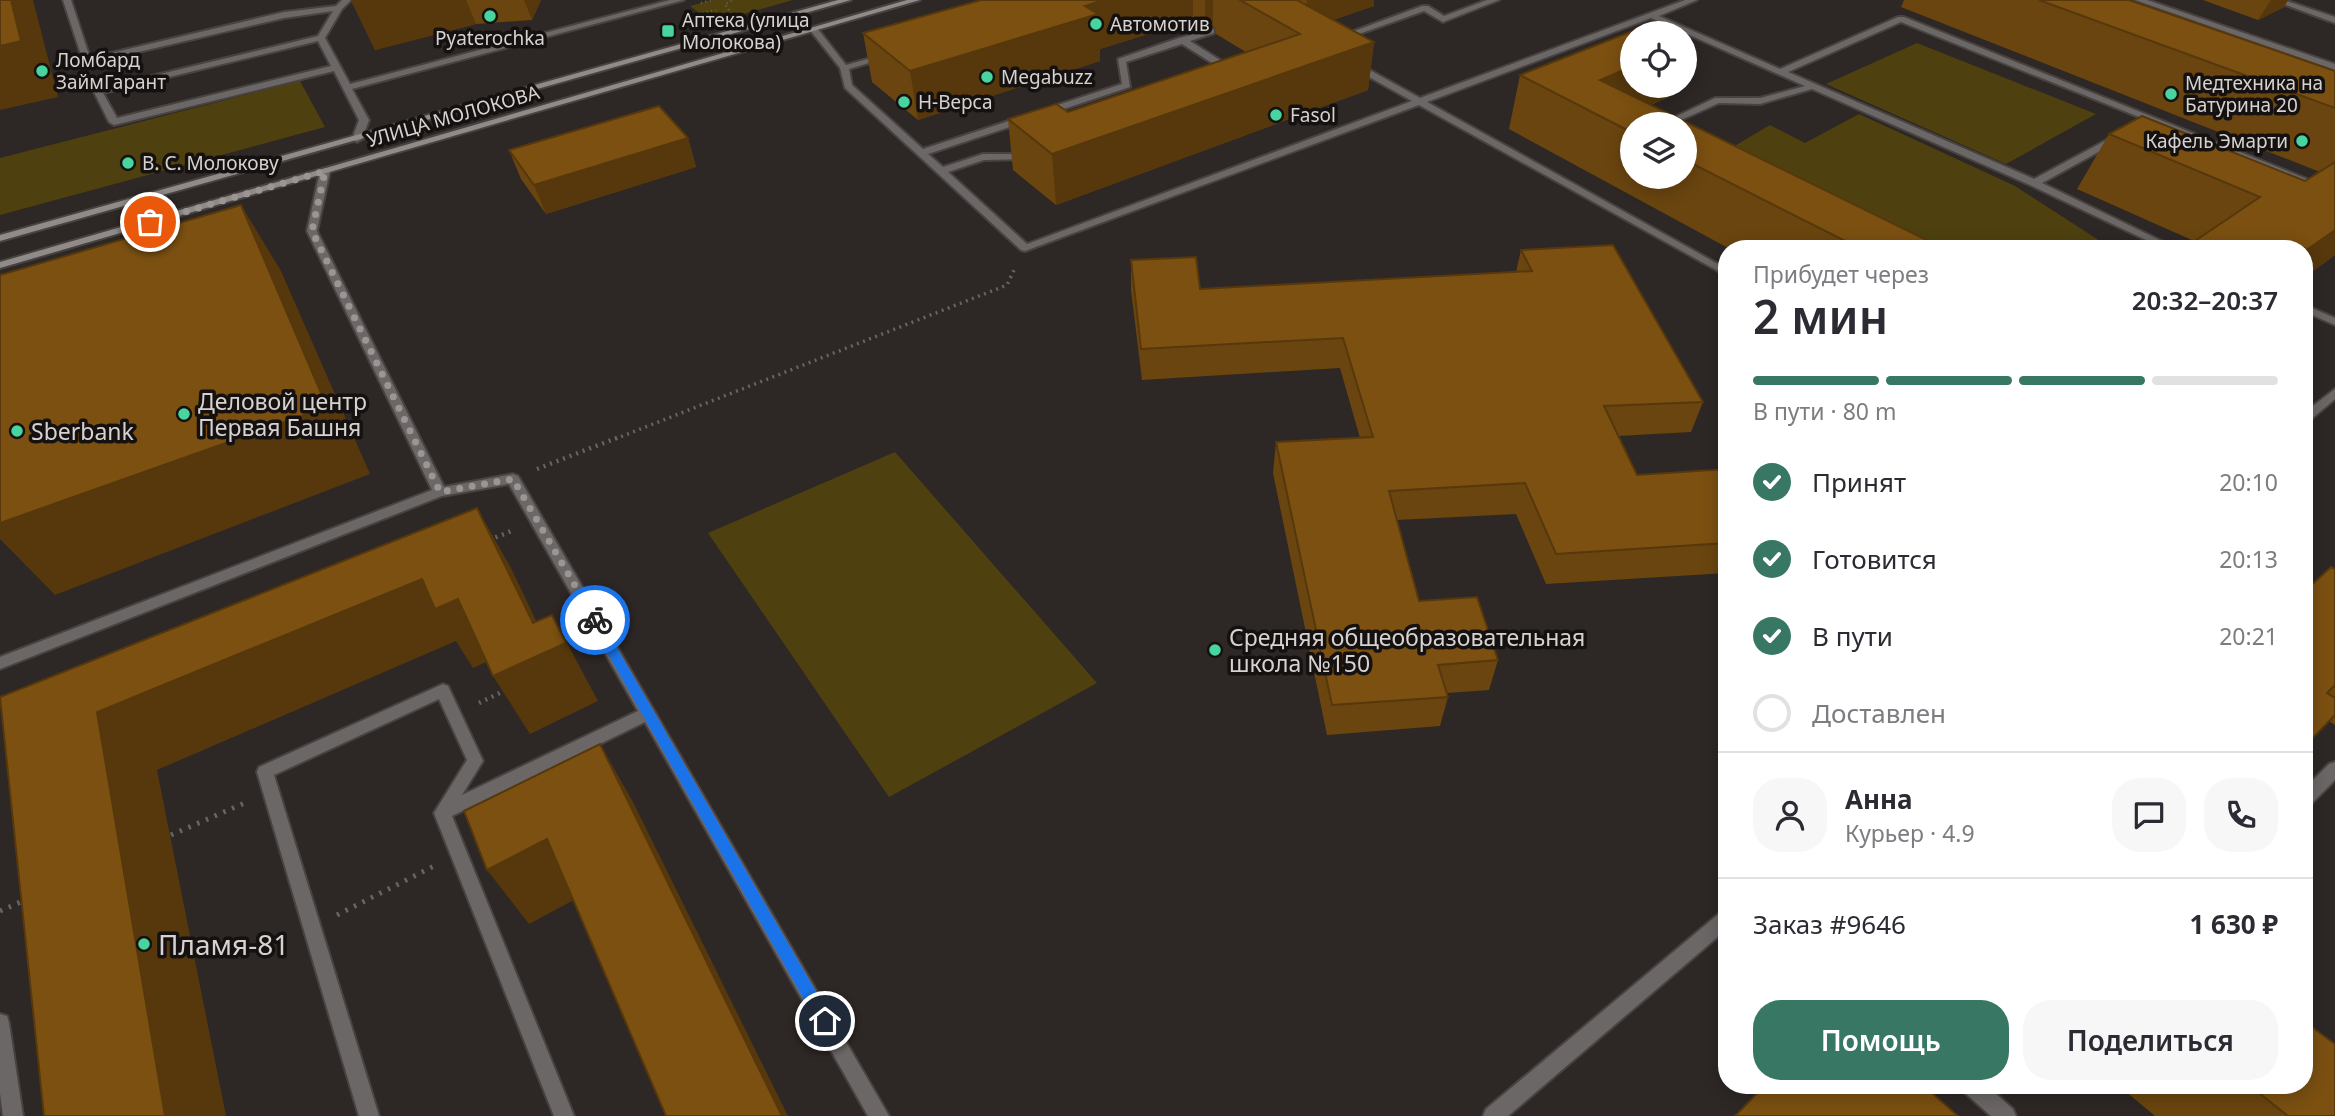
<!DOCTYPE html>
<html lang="ru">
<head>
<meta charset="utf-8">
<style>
  body { margin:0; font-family:"Noto Sans",sans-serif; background:#f7f7f7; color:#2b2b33; height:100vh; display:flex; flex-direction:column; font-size:26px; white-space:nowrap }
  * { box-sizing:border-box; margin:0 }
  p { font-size:23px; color:#7c7c81 }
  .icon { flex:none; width:38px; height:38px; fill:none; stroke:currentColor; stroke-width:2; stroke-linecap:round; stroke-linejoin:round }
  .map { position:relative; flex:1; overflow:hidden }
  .sheet { position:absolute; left:1718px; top:240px; width:595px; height:854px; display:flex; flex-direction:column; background:#fff; border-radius:28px; box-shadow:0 4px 18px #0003 }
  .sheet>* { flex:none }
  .buttons { position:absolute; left:1620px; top:21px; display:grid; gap:14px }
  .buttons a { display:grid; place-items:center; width:77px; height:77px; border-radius:50%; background:#fff; box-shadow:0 4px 18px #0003; font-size:35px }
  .pin { position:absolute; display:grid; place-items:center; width:60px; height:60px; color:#fff; margin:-30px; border:4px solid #fff; border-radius:50%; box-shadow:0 2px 7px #0007 }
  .courier { position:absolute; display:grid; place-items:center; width:70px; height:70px; margin:-35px; border:5px solid #1a73e8; border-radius:50%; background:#fff; color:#222; box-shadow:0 2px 9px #0007 }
  .head em { font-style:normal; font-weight:600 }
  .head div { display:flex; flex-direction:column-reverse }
  .head { display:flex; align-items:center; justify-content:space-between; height:119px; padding:0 35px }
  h1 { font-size:46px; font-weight:600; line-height:52px }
  .bar { display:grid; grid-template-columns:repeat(4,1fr); gap:10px 7px; align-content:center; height:84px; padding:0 35px }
  .bar i { height:9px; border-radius:5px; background:#e1e1e2 }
  .bar .current { background:#387763 }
  .bar p { grid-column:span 4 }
  .line { display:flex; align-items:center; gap:18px; padding:0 35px; border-top:2px solid #e1e1e2 }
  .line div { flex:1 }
  .round { display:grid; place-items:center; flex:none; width:74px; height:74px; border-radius:28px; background:#f7f7f7 }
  ol { padding:0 35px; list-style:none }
  li { display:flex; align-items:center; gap:21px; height:77px }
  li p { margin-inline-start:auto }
  li .icon { padding:7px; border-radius:50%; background:#387763; color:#fff; stroke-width:4 }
  li:last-child { color:#7c7c81 }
  li i { width:38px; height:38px; border:4px solid #e1e1e2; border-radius:50% }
  .cta { display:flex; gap:14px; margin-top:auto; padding:14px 35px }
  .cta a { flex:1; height:80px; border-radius:28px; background:#387763; color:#fff; font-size:28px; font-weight:600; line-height:80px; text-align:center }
  .cta a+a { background:#f7f7f7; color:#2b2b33 }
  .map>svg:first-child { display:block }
</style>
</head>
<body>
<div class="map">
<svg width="2335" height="1116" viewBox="0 0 2335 1116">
  <rect width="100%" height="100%" fill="#2d2725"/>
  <g fill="#4e410f">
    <path d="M712,0h81l-81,23 -22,-17z"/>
    <path d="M1917,43l179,71 -90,50 -180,-80z"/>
    <path d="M300,81l25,46 -325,88v-57z"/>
    <path d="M1859,114l156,72 96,62h-188l-197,-97 44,-26 35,18z"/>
    <path d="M895,452l202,231 -208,114 -181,-264z"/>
  </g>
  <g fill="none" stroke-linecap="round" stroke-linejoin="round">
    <g stroke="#484240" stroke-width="4">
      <g id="service">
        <path d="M63,0h8l19,58 194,-46 52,-6 6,-6h9l-9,9 -17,29 25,46 320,-84h14l-332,89 17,31 -7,19 -5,3 -5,-3 7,-19 -25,-49 -220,54 -5,-3 -17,-34 5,-3 5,3 216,-52 15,-25 -49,7 -197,46 -4,-3zM318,41l13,25 -214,52 -14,-25z"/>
        <path d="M1487,0h12l-56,22 -19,-11 -82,29 -7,-2 87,-32h6l16,10z"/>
        <path d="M1685,0h12l-38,16 121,53 118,-52h6l408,164 -15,11h-8v-4l10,-7 -398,-159 -113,50 246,107 80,-43h6v4l-78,43 134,65h-13l-133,-63 -218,-96 -52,15 -41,-1 -47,21h-12l55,-26h45l45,-12 -154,-68 -224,84 300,167v7l-308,-171 -394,146 -4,-1 -176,-162 -5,-20 -30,-38 7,-2 29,37 43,-12v4l-40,12 3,16 71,64 199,-65 -4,-25 61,-21 35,-9v4l-24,8 44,28v4h-6l-46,-29 -56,18 4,25 -202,67 15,13 40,-13h50v4l-3,1 -46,1 -36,12 79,72 385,-143 -59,-33v-4h6l61,34z"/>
        <path d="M2135,0h12l188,64v6z"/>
        <path d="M2272,0h12l51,17v6z"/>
        <path d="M325,168l5,3 -13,60 127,256 69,-13 5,2 371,640h-21l-223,-394 -193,94 122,300h-20l-120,-303 33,-53 -28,-61 -165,76 105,341h-20l-102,-344 2,-5 184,-83 5,2 35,75 -21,34 176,-84 -129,-227 -67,12 -442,173v-12l432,-167 -125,-259 13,-60z"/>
        <path d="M2305,305l30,13v7l-30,-13z"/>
        <path d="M2335,389v10l-26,22 -4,1v-10z"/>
        <path d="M2335,762v18l-24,24 -6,2v-18l24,-24z"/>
        <path d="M1727,910v19l-219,187h-25l3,-7 235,-197z"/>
        <path d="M0,1014l7,2 2,7 14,93h-20l-3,-23z"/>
        <path d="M1961,1085h25l27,24 3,7h-25l-27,-24z"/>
      </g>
    </g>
    <g stroke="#484240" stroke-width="4">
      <g id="secondary">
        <path d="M838,0h13l-851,241v-6z"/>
        <path d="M907,0h13l-920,268v-6z"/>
      </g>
    </g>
    <g stroke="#696361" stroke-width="2.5" stroke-dasharray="1 3.5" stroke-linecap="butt">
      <path d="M701,3l11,-3"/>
      <path d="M729,10l-4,-6 8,-4"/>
      <path d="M698,14l18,-4"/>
    </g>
    <path stroke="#696361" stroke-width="3.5" stroke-dasharray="2 4.5" stroke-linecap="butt" d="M615,439l392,-154 8,-17"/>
    <g stroke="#696361" stroke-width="4.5" stroke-dasharray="2 5" stroke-linecap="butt">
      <path d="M537,469l82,-32"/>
      <path d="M489,540l25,-10"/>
      <path d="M479,703l27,-13"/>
    </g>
    <g stroke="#696361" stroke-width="5" stroke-dasharray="2.5 7" stroke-linecap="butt">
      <path d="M171,835l76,-33"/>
      <path d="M0,911l25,-11"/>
      <path d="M337,915l99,-50"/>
    </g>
    <use href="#service" fill="#6b6767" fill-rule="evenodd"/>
    <use href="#secondary" fill="#908a89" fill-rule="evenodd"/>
  </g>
  <g fill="#6a450f" fill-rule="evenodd">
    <path d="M351,0h190l-9,20 -56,4 -101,26z"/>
    <path d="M981,0h393v6l-41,14 41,22 -6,48 -312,115 -43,-35 -5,-51 60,-7 178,-60 -30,-18v-5l-3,-3 -8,1 -12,-7 -93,29v12l-182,59 -46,-38 -9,-49z"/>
    <path d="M1904,0h225l206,71v184l-30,22v-29h-119l3,-3 5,-4 -117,-52 32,-55 196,47 15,-9 -419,-165z"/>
    <path d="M2203,0h85l-4,7 -26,13z"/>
    <path d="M1520,75l113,11h43l-3,9 -22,10 293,143h-216l-219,-119zM1633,124h52v53h-52z"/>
    <path d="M688,138l8,29 -150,47 -25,-35 -12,-29z"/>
    <path d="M1521,250l182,152 -12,30 -73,4 19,39 90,-6v104l-181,11 -30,-70 -119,6 22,81 79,59 -9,30 -42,3 1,4 -8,29 -113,9 -54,-262 3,-31 84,-4 -20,-70 -198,12 -11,-90v-30l69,29 316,-17z"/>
    <path d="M2335,569v156l-6,-4 -24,25z"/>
    <path d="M2118,1085h187l30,31h-180z"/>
  </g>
  <g fill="#56380c">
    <path d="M11,0h22l25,97 -58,13v-64z"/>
    <path d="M351,0h115l10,24 -101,26z"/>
    <path d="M524,0h17l-9,20z"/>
    <path d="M1104,0h89v20l-93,29v12l-182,59 -8,-49 175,-65z"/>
    <path d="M1205,0h8v26l-8,1z"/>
    <path d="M1307,0h67v6l-70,23z"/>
    <path d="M2271,0h17l-4,7 -26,13z"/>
    <path d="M1374,42l-6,48 -312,115 -4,-51z"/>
    <path d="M1689,43l-4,12v-11z"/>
    <path d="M1633,66v20h43l-3,9 -61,27 -12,-42z"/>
    <path d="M688,138l8,29 -150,47 -12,-29z"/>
    <path d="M241,205l40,66 89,203 -315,121 -55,-56v-16z"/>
    <path d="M2335,230v25l-30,22v-26z"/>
    <path d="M477,508l34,60 39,82 2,-35 46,86 -68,33 -37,-58z"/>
    <path d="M422,579l36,20 37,59 -22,10 -17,-27 -299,129 69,346h-61l-68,-404z"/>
    <path d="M600,744l33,58 155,314h-6z"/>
    <path d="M547,839l38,55 -56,30 -42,-54z"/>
  </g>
  <g fill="#7b5011" stroke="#56380c" stroke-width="2">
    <path d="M0,0h11l10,41 -21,5z"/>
    <path d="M981,0h123l-19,6 13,8 -188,57 -47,-38z"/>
    <path d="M1240,0h57l77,42 -322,112 -44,-35 48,-15 12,8 232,-78z"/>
    <path d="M2039,0h90l206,71v37z"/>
    <path d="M1648,25l20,8h-35v33l-33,14 343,168h-84l-174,-88v-36h-52v9l-113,-58z"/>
    <path d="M659,106l29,32 -154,47 -25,-35z"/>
    <path d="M2142,116l163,65 30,-19v68l-30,21v-3h-107l-9,-3 71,-48 -151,-63z"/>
    <path d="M241,205l86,202 -327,116v-248z"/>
    <path d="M1613,245l90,157 -99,4 33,69 90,-6v74l-171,11 -31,-71 -136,8 30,110 58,-4 21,63 -60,5 10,32 -116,8 -56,-263 97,-5 -30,-99 -202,11 -10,-89 65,-3 4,32 332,-18 -11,-21z"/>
    <path d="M477,508l56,115 19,-8 14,28 -73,33 -35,-77 -23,10 -13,-30 -325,133 68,404h-121l-44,-419z"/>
    <path d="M2331,567l4,2v116l-8,8 8,5v17l-30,31v-155z"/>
    <path d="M600,744l182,372h-116l-119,-277 -60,31 -23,-59z"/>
    <path d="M2305,1022l30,22v72h-47l-39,-31h56z"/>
    <path d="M1765,1085h158l35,31h-223z"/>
  </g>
  <path fill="#1a73e8" d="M595,616l4,1 231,399 2,5 -2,5 -5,3 -6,-3 -228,-402 -2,-4z"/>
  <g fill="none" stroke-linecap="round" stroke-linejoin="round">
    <path stroke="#9b9694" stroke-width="7" stroke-dasharray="0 12.6" d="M150,222l175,-51 -13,60 128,261 73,-13 82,141"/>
  </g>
  <g fill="#47d49e" stroke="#141110" stroke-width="2.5">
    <circle cx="490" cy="16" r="7"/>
    <circle cx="1096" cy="24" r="7"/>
    <rect x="661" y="24" width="14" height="14" rx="3.5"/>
    <circle cx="42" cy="71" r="7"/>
    <circle cx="987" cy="77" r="7"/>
    <circle cx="2171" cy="94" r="7"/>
    <circle cx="904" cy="102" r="7"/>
    <circle cx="1276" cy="115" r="7"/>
    <circle cx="2302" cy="141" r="7"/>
    <circle cx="128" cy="163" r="7"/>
    <circle cx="184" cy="414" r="7"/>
    <circle cx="17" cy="431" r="7"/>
    <circle cx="1215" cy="650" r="7"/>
    <circle cx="144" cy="944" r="7"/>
  </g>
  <g text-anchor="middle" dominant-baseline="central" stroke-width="7" stroke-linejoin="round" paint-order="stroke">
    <g font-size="19" fill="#d6d2d0" stroke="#141110" text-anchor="start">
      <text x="682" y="20">Аптека (улица<tspan x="682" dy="22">Молокова)</tspan></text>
      <text x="1110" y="24">Автомотив</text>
      <text x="490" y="38" text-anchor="middle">Pyaterochka</text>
      <text x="56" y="60">Ломбард<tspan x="56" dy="22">ЗаймГарант</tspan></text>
      <text x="1001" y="77">Megabuzz</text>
      <text x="2185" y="83">Медтехника на<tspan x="2185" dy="22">Батурина 20</tspan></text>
      <text x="918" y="102">Н-Верса</text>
      <text x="1290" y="115">Fasol</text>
      <text x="2288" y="141" text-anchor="end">Кафель Эмарти</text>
      <text x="142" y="163">В. С. Молокову</text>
    </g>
    <g font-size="19" fill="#d6d2d0" stroke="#141110">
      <text transform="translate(453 116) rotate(-16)">УЛИЦА МОЛОКОВА</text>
    </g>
    <g font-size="23" fill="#d6d2d0" stroke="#141110" text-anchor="start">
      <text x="198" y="401">Деловой центр<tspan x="198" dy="26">Первая Башня</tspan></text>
      <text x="31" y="431">Sberbank</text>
      <text x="1229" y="637">Средняя общеобразовательная<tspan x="1229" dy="26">школа №150</tspan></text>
    </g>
    <g font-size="28" fill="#d6d2d0" stroke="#141110" text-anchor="start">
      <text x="158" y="944">Пламя-81</text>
    </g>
  </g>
</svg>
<div class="buttons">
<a><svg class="icon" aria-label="locate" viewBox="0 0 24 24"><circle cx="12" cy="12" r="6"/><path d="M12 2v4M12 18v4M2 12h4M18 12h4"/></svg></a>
<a><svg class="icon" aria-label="layers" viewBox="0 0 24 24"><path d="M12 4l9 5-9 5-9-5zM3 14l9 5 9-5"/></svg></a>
</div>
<div class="pin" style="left:150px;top:222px;background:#ea580c"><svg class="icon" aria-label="bag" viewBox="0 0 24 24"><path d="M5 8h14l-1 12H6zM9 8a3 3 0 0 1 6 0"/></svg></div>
<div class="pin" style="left:825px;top:1021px;background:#1f2937"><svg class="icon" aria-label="home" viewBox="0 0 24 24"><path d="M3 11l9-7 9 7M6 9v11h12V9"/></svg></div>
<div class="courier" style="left:595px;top:620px"><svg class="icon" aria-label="bike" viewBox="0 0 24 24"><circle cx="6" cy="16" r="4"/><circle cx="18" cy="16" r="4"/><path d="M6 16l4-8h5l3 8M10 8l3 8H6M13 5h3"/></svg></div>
<section class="sheet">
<div class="head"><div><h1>2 мин</h1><p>Прибудет через</p></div><em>20:32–20:37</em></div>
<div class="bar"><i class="current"></i><i class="current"></i><i class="current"></i><i></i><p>В пути · 80 m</p></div>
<ol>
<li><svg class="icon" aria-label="check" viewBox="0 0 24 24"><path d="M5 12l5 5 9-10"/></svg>Принят<p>20:10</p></li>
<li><svg class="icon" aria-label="check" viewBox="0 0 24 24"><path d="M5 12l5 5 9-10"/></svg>Готовится<p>20:13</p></li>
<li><svg class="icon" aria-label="check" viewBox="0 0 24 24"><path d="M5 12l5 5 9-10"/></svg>В пути<p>20:21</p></li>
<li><i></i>Доставлен</li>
</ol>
<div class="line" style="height:126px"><a class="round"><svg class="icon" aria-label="person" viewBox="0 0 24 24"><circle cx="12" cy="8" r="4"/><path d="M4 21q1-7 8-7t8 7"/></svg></a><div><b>Анна</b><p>Курьер · 4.9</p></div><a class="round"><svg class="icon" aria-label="chat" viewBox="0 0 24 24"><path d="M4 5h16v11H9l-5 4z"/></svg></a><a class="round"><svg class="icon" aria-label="phone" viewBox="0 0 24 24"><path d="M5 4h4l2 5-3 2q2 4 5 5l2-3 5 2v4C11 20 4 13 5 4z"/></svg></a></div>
<div class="line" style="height:91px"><div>Заказ #9646</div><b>1 630 ₽</b></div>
<div class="cta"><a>Помощь</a><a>Поделиться</a></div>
</section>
</div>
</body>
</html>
